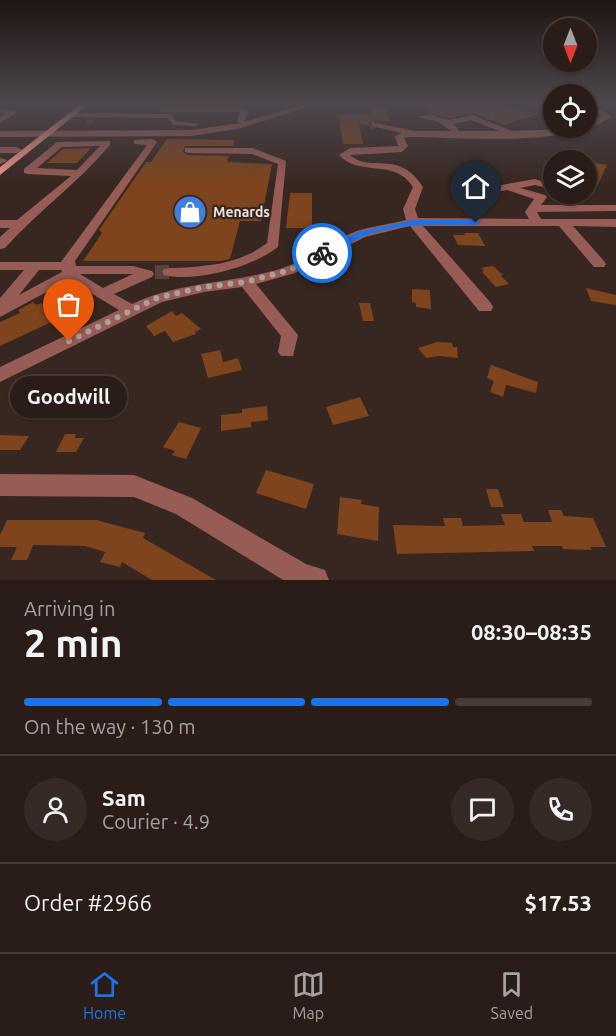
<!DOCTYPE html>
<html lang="en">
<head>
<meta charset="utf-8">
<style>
  body { margin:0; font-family:Ubuntu,sans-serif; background:#362a25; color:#f1f3f6; height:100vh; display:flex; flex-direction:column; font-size:22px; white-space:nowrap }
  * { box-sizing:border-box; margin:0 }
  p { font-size:20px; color:#a5a2a2 }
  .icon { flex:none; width:33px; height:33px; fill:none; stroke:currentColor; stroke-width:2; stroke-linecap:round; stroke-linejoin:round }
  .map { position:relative; height:580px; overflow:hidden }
  .panel { display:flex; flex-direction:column; background:#2a1d18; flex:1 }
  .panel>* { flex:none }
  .needle { width:39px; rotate:180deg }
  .controls { position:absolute; left:543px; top:18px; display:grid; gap:12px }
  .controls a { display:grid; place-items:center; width:54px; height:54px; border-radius:50%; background:#2a1d18; box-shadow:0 2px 4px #0004,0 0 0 2px #463b37; font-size:30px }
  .pin { position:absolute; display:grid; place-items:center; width:51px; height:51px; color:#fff; margin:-62px -26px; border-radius:50% 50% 50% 0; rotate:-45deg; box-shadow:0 0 6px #0007 }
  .pin .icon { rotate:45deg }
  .courier { position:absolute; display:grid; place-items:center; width:60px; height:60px; margin:-30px; border:4px solid #1a73e8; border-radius:50%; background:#fff; color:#222; box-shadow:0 2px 8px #0007 }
  .bubble { position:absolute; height:42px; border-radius:21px; background:#2a1d18; box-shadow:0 2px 4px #0004,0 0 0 2px #463b37; font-size:20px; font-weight:600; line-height:42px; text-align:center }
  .headline em { font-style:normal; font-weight:600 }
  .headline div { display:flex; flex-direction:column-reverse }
  .headline { display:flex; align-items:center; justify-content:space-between; height:102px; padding:0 24px }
  h1 { font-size:39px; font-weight:600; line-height:45px }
  .bar { display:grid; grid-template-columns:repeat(4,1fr); gap:9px 6px; align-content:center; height:72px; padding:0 24px }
  .bar i { height:8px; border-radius:4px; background:#463b37 }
  .bar .selected { background:#1a73e8 }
  .bar p { grid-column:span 4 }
  .line { display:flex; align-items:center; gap:15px; padding:0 24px; border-top:2px solid #463b37 }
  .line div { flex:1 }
  .round { display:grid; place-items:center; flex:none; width:63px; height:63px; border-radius:32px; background:#362a25 }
  .tab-bar { display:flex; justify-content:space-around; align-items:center; height:84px; border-top:2px solid #463b37; background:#2a1d18; font-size:16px; color:#a5a2a2 }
  .tab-bar a { display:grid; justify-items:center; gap:3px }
  .tab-bar .selected { color:#1a73e8 }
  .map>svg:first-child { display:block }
</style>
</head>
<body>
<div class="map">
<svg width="616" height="580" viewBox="0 0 616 580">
  <rect width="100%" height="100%" fill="#382720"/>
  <g fill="#7d441d">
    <path d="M423,103h77l39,11 -35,11 -31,-12 -24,5 -21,-6z"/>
    <path d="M369,107h16l5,14 -19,-1 -1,6 -11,-3 4,21h-20l-5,-29h33z"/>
    <path d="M167,139l68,1 -2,6h-48l-2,6 5,3 41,1 -2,6 45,2 -11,57h-21l-10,38 -10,2h-137l19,-28 -3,-3 47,-68h5z"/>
    <path d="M91,148l-14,15h-30l16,-14z"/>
    <path d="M586,161l21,4 -14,30 -7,-2z"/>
    <path d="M290,193h22v35h-26z"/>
    <path d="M464,233h14l7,13 -27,-1 -5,-10h12z"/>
    <path d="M493,266l10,9 -2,1 8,8 -13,3 -14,-15 2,-1 -3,-3z"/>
    <path d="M586,288l30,7v10l-25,-4z"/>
    <path d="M412,289l18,1 1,19 -15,-2v-4l-4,-1z"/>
    <path d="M33,302l3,3 5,-2 6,8 23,-7 5,7 -75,35v-24l20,-9 -2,-3z"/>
    <path d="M359,303h11l4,18h-11z"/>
    <path d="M172,311l4,5 6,-3 19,16 -6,3 1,2 -23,8 -8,-11 -11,5 -8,-10z"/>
    <path d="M438,342l14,1 1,4h4l1,11 -19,-2 -13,2 -8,-10z"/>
    <path d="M220,350l3,12 15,-4 4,12 -34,8 -7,-24z"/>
    <path d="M491,365l47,17 -2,11 -30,-8 -3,12 -13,-5 4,-11 -7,-3z"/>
    <path d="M360,397l9,19 -36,9 -7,-18z"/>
    <path d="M267,406l1,14 -17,2v5l-30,4v-16l21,-2v-4z"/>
    <path d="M179,422l22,6 -15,31 -14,-4 3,-4 -12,-4z"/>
    <path d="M65,434h11l-1,4h9l-8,14h-20z"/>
    <path d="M0,435l29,1 -9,14h-20z"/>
    <path d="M266,470l48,14 -8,25 -50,-16z"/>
    <path d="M486,489h12l6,18h-13z"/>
    <path d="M340,497l22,3 -1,4 18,3 -1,34 -41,-7z"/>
    <path d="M548,510h13l3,6 29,2 13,29h-16l2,3 -29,-1 -1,-3h-30l2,5 -137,3 -4,-29 52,1 -2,-8h18l2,8 42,-1 -4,-11h20l3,8h28z"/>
    <path d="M7,520h89l49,13 -2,5 73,42h-64l-30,-18 -2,5 -20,-5 5,-10 -20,-6 -52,-1 -6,15h-16l6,-13h-17v-12z"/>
  </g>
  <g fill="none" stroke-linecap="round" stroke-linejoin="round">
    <g stroke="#53433c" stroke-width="8" stroke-dasharray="8 4.5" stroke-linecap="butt">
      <path d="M104,107h9"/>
      <path d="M87,120h9"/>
      <path d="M369,126l6,-2"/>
    </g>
    <path stroke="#53433c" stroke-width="14" stroke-dasharray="14 7" stroke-linecap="butt" d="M155,272h14"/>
    <g fill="#985c56" fill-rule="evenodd">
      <path d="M39,103h39l2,2 -4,2 -36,1 -4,-2z"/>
      <path d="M310,103h12l-85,26 -46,7 -191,1v-6l191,-1 50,-7 -4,-2 3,-9h-78l-4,-2 4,-2h79l7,3 -4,11z"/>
      <path d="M529,103h11l14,4v5z"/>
      <path d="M586,103l26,13c-41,32 -150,21 -202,21l-6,1 4,8 -6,6 -52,3c22,19 48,-7 73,32l-8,22 3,9 111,1 -4,-7 9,-13 -27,-9 -22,4 -5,-3 5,-3 50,-9 13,5 -5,3 -8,-2 -15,3 25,7 2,2 -6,8h75v6l-79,1 4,7h75v8l-43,-1 31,35 2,3 -2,3h-10l-35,-41h-136l68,77 2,4 -2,4h-12l-69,-85 -45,11 -70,36 -39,11 42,51 -5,21h-12l-3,-4 3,-16 -39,-49 -38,5 -42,10 -162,80v-15l119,-57 -50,-30 -69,37v-19l24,-28h-24v-8h61l86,-117 -13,-1v-4l19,-1 4,3 -82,119 1,5h57l19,5 2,3 -2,3 -38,17 18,10c48,-23 101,-20 151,-36 26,-9 48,-28 74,-37 16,-5 33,-7 49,-11l-3,-11 10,-22c-19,-30 -53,-9 -74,-32l11,-7 48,-2 -3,-10 7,-3 -30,-7v-4l43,9h36l-14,-10 -21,-4 15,-2 18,5 23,-5 40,16 74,-3v-5l16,-7 -16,-8zM471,120l28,11h-40l-5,-7zM39,270h22l1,2 -43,23zM80,274h53l-30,14z"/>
      <path d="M0,109l19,2 -19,12v-6l6,-4h-6z"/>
      <path d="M72,113l99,1 5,7 23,3 -4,2 -22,-1 -5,-7 -99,-1z"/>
      <path d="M110,141v4c-32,38 -72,66 -105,103l-5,1v-12l10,-9h-10v-8h17l54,-44 -43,-2 -4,-1v-4l33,-27zM100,146l-23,24 -40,-2 25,-21z"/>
      <path d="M0,147h17l5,3 -5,3h-17z"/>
      <path d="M185,148h68l33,13 -8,86c-25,20 -83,36 -114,28l-2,-3 2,-3 5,-1c34,-1 70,-3 98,-25l11,-79 -26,-10 -64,-1 -3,-1z"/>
      <path d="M0,158l5,1 2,2 -7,3z"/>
      <path d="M0,474l134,1 58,23 114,66 19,6 4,10h-46l-107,-66 -42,-17 -134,-1z"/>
    </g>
    <path fill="#f49289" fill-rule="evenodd" d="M82,103h8l-90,72v-8z"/>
  </g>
  <linearGradient id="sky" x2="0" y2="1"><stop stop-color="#1f1512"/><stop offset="0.56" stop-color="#4d474e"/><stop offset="1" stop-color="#4d474e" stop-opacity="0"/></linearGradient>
  <rect width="616" height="184" fill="url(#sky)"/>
  <path fill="#1a73e8" d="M413,220h63l4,3 -4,2c-38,0 -76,-3 -112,11 -11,4 -36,24 -46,17l40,-21z"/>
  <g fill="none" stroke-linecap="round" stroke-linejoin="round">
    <path stroke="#ad9f9a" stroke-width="6" stroke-dasharray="0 10.8" d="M69,341l88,-43 47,-11 42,-5 44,-12 32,-17"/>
  </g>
  <defs>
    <g id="shop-disc" transform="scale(1.725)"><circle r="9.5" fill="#3f7fe0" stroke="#382720"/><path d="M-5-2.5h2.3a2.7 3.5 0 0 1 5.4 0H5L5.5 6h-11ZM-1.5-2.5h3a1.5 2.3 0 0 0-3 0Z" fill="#fff"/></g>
  </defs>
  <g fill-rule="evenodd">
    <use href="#shop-disc" x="190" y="212"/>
  </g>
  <g text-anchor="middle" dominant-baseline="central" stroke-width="4.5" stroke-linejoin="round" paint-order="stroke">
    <g font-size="14" font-weight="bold" fill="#ece0db" stroke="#382720" text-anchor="start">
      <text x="213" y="212">Menards</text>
    </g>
  </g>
</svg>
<div class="controls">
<a><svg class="needle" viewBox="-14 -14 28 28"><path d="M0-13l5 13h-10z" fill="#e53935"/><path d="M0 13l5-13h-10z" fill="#a5a2a2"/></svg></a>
<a><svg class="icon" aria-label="locate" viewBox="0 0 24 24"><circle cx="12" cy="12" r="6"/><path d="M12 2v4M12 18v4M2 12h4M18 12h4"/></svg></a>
<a><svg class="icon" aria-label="layers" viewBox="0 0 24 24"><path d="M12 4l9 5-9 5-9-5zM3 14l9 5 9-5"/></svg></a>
</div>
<div class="pin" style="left:69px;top:341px;background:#ea580c"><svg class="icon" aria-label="bag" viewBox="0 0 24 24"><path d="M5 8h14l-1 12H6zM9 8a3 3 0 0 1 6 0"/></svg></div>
<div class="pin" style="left:476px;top:223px;background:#1f2937"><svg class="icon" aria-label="home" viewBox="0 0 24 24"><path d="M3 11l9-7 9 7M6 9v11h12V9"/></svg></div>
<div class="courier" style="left:322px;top:253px"><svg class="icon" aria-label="bike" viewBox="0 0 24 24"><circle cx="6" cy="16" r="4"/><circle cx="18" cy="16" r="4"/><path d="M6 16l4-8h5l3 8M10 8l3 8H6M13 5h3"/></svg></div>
<div class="bubble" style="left:10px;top:376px;width:117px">Goodwill</div>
</div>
<section class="panel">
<div class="headline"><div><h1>2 min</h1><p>Arriving in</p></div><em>08:30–08:35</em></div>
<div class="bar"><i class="selected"></i><i class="selected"></i><i class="selected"></i><i></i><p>On the way · 130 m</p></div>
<div class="line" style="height:108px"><a class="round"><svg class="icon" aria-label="person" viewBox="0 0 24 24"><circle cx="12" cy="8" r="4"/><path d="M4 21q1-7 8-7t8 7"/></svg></a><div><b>Sam</b><p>Courier · 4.9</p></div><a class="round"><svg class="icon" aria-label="chat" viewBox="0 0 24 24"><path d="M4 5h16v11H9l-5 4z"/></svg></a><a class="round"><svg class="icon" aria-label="phone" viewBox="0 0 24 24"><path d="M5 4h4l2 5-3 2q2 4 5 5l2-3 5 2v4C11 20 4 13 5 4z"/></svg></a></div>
<div class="line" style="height:78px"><div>Order #2966</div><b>$17.53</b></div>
</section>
<nav class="tab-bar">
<a class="selected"><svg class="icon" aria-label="home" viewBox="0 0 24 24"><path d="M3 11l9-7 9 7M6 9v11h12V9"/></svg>Home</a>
<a><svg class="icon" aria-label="map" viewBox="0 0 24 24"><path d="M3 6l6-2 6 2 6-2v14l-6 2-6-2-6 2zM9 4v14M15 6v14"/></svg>Map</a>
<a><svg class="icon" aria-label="saved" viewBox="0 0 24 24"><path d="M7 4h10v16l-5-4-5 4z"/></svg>Saved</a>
</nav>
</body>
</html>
